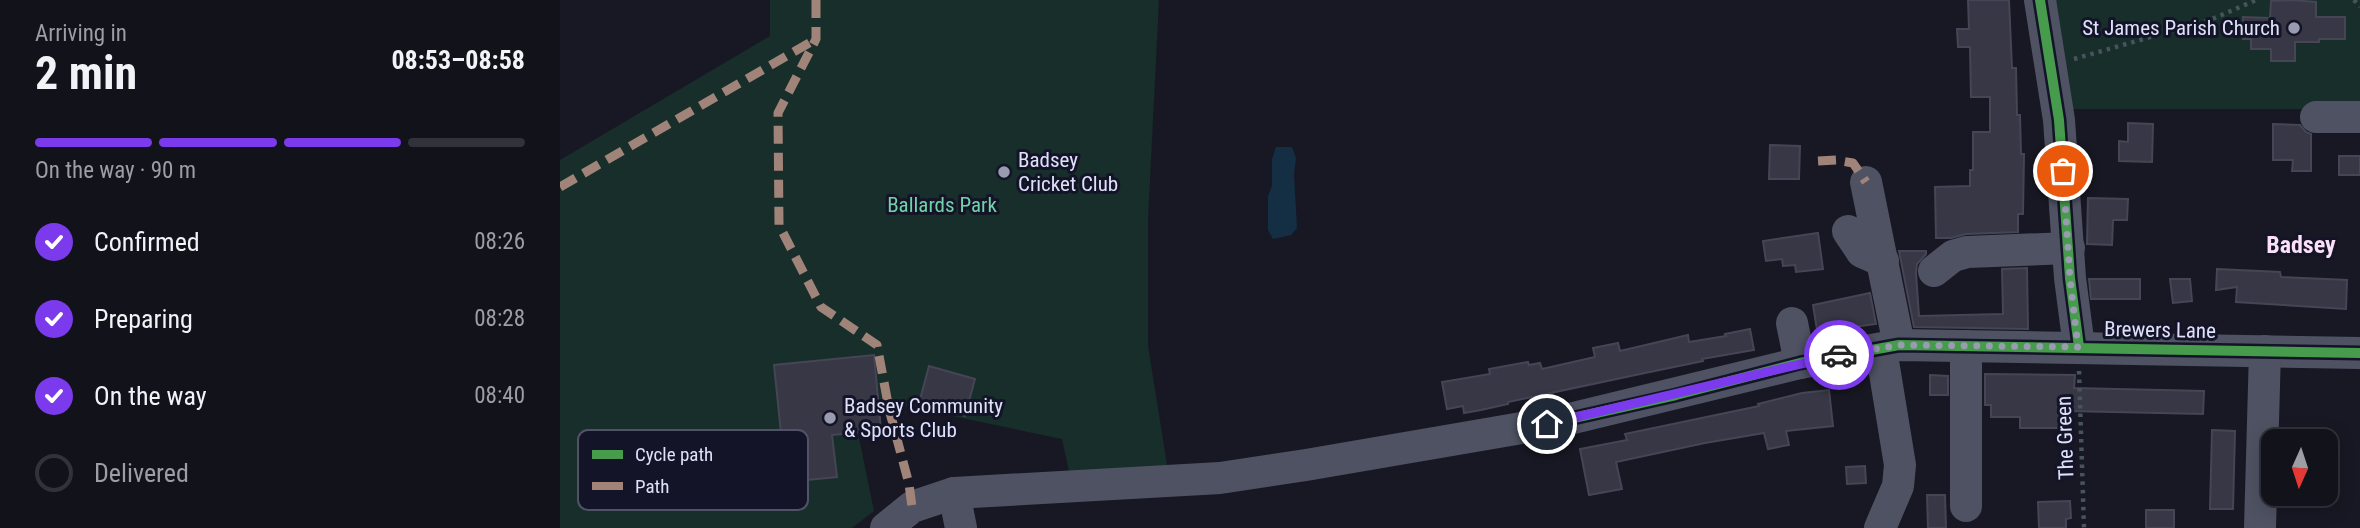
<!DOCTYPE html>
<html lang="en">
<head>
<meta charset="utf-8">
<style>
  body { margin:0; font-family:"Roboto Condensed",sans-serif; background:#1b1b24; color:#f1f3f6; height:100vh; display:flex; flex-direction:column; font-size:26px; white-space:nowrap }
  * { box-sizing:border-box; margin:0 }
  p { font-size:23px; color:#9c9ea3 }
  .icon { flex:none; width:38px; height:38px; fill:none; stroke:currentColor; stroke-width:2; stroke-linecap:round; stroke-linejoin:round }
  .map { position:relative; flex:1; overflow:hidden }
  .drawer { display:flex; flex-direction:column; background:#12121b; width:560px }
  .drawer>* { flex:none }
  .needle { width:46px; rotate:183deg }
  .tools { position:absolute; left:1701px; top:429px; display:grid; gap:14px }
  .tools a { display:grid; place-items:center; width:77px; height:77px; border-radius:14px; background:#12121b; box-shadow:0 4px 18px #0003,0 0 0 2px #31323a; font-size:35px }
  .pin { position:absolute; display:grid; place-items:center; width:60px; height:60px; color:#fff; margin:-30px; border:4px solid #fff; border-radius:50%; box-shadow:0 2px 7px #0007 }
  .courier { position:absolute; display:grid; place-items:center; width:70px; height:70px; margin:-35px; border:5px solid #7c3aed; border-radius:50%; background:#fff; color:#222; box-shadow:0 2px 9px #0007 }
  .head em { font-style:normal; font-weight:700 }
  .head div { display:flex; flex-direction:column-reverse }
  .head { display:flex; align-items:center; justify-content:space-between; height:119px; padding:0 35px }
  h1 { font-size:46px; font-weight:700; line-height:52px }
  .bar { display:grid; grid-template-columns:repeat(4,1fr); gap:10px 7px; align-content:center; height:84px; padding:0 35px }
  .bar i { height:9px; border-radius:5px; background:#31323a }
  .bar .current { background:#7c3aed }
  .bar p { grid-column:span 4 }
  ol { padding:0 35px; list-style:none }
  li { display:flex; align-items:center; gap:21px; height:77px }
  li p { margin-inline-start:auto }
  li .icon { padding:7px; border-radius:50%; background:#7c3aed; color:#fff; stroke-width:4 }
  li:last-child { color:#9c9ea3 }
  li i { width:38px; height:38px; border:4px solid #31323a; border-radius:50% }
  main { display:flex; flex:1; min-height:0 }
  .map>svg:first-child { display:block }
</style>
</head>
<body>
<main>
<section class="drawer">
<div class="head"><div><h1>2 min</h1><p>Arriving in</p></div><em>08:53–08:58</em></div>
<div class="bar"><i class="current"></i><i class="current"></i><i class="current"></i><i></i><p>On the way · 90 m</p></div>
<ol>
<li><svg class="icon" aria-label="check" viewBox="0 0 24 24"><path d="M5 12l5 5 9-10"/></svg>Confirmed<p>08:26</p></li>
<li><svg class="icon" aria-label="check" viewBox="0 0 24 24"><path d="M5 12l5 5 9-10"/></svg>Preparing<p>08:28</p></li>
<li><svg class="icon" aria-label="check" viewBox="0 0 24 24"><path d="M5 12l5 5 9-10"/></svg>On the way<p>08:40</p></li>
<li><i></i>Delivered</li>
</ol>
</section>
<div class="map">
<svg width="1800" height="528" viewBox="0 0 1800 528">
  <rect width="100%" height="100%" fill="#181824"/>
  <g fill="#172e2a">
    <path d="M210,0h389l-11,219v127l20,125h-99l-7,-32 -158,-33 -23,2v22l-23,3 16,78 -22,17h-292v-368l210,-124z"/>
    <path d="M1480,0h320v109h-303z"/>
  </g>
  <path fill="#142e43" d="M716,147h16l4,11 -2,16 3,54 -6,7 -18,4 -5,-9v-34l4,-10v-27z"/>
  <g fill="#373745" stroke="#454555" stroke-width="2">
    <path d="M1408,0h41l3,68h4l1,47h3l1,39h3l-1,60h-5v18l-52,2 -15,4h-15l-1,-51 35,-1v-16h3v-38h17v-35h-19l-1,-50h-12l-1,-18h12z"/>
    <path d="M1733,0l23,2v15h29v22h-26v3h-24v19h-24v-12h-20v-10h-8v-22l27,1 1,-17z"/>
    <path d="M1568,123l25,1 -1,38 -33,-1v-20l9,1z"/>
    <path d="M1713,124l27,1 6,7 5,2v37h-19l1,-11h-20z"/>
    <path d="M1210,145l30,1 -1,33h-30z"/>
    <rect x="1779" y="156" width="21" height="19"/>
    <path d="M1528,198l40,1 -1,21h-14l-1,25 -25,-1z"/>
    <path d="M1258,233l5,36 -27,3 -1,-7 -12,1 -1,-7 -16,2 -3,-20z"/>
    <path d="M1339,251h27v3l-9,10 -1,9 3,43 84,-2 -1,-45 25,-1 1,61 -114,-2z"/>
    <path d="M1657,269l63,3 1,5 66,3 -1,29 -110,-7 1,-15 -21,3z"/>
    <path d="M1529,279h51v20h-49z"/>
    <path d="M1610,279h20l2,22 -19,2z"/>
    <path d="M1310,293l6,31 -30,4 1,3 -29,5 -5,-31z"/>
    <path d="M1190,329l4,21 -52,9 1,2 -58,12 -137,29v2l-27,6 -17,3 -1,-7 -16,3 -5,-27 48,-8 -1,-5 39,-7 1,3 11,-2 2,6 53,-12 -2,-9 25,-5 2,8 68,-16 1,7 37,-6 -1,-2z"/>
    <path d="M314,355l7,75 -49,5 5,42 -51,5 -12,-117z"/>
    <path d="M369,366l46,13 -10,37 -46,-13z"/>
    <path d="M1425,374l90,1 -1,13 130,3 -1,23 -136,-3v17h-47v-11h-29v-12h-6z"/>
    <path d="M1370,375l18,1v19h-18z"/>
    <path d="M1269,390l4,36 -47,5 3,14 -21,4 -4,-16 -59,10 -89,19 6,27 -33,6 -9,-46 47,-9 -2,-6 134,-28 -1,-2 44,-11z"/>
    <path d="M1652,430l23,1 -2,78h-23z"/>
    <path d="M1305,466l1,17 -19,1 -1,-17z"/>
    <path d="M1367,495h18l1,33h-18z"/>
    <path d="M1510,501l1,17 -5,1v9h-27l-1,-26z"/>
    <rect x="1586" y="510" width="28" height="18"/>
  </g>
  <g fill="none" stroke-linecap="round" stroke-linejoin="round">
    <g stroke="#47545c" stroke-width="4.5" stroke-dasharray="3.5 5" stroke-linecap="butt">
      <path d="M1794,0l6,7"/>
      <path d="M1514,59l136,-39 46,-20"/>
      <path d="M1519,371l5,157"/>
    </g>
    <g stroke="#4e5262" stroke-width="32">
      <path d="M1480,0l19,120 11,158 9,69"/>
      <path d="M1756,117h44"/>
      <path d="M1306,182l33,163"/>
      <path d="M1288,231l14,21 21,9"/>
      <path d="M1374,271l19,-15 14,-4 102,-4"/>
      <path d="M1232,323l8,40"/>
      <path d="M1406,346v160"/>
      <path d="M394,493l7,35"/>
      <path d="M326,528l26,-21 42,-14 266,-15 86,-13 251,-43 243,-59 99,-18 461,8"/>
      <path d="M1320,528l18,-42 2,-21 -19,-116"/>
      <path d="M1700,528l5,-177"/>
    </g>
    <g stroke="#a18479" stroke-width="9" stroke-dasharray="18 9" stroke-linecap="butt">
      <path d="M256,0v39l-38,74 1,112 42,82 56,38 12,64 20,75 3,23"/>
      <path d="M1258,161l18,-1 17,3 13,19"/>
      <path d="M0,187l256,-148"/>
    </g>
    <g stroke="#141428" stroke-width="15">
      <g id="cycleway">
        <path d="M1480,0l19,120 11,158 9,69"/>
        <path d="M987,424l129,-29 124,-32 99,-18 461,8"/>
      </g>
    </g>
    <use href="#cycleway" stroke="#469c4c" stroke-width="10"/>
  </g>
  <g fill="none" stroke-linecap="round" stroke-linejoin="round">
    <path stroke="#999bb0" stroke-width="7" stroke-dasharray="0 12.6" d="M1279,355l60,-10 179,2 -8,-69 -7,-107"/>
    <path stroke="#7c3aed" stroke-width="9" d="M987,424l292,-69"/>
  </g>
  <g fill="#999bb0" stroke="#141428" stroke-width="2.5">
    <circle cx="1734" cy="28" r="7"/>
    <circle cx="444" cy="172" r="7"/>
    <circle cx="270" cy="418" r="7"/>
  </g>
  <g text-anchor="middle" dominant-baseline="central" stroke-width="6" stroke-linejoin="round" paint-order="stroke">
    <g font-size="21" fill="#dfe1fb" stroke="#141428" text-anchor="start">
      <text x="1720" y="28" text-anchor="end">St James Parish Church</text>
      <text x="458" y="160">Badsey<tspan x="458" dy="24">Cricket Club</tspan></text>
      <text x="284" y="406">Badsey Community<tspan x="284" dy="24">&amp; Sports Club</tspan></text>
    </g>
    <g font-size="21" fill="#72d3a8" stroke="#141428">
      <text x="382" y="205">Ballards Park</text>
    </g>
    <g font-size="21" fill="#dfe1fb" stroke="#141428">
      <text transform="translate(1600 330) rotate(1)">Brewers Lane</text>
      <text transform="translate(1505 438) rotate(-92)">The Green</text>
    </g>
    <g font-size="24" font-weight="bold" fill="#fbe0f7" stroke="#141428">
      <text x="1741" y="245">Badsey</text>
    </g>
  </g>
  <rect x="18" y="430" width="230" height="80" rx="10" fill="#141428" stroke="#515267" stroke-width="2"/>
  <rect x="32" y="450" width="31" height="9" fill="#469c4c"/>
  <rect x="32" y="482" width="31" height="8" fill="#a18479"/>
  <g font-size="19" fill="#dfe1fb">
    <text x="75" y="461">Cycle path</text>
    <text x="75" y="493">Path</text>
  </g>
</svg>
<div class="tools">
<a><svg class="needle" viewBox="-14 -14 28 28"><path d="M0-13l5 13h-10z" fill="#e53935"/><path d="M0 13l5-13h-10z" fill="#9c9ea3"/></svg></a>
</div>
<div class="pin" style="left:1503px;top:171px;background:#ea580c"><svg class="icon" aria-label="bag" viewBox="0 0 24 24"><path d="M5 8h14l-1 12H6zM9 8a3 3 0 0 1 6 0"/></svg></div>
<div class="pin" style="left:987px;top:424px;background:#1f2937"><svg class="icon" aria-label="home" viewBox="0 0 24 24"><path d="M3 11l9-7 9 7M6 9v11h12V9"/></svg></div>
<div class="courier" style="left:1279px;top:355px"><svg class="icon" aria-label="car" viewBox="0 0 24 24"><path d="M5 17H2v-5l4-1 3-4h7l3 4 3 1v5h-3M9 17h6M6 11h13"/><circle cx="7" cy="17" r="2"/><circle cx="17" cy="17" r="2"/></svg></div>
</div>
</main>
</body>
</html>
